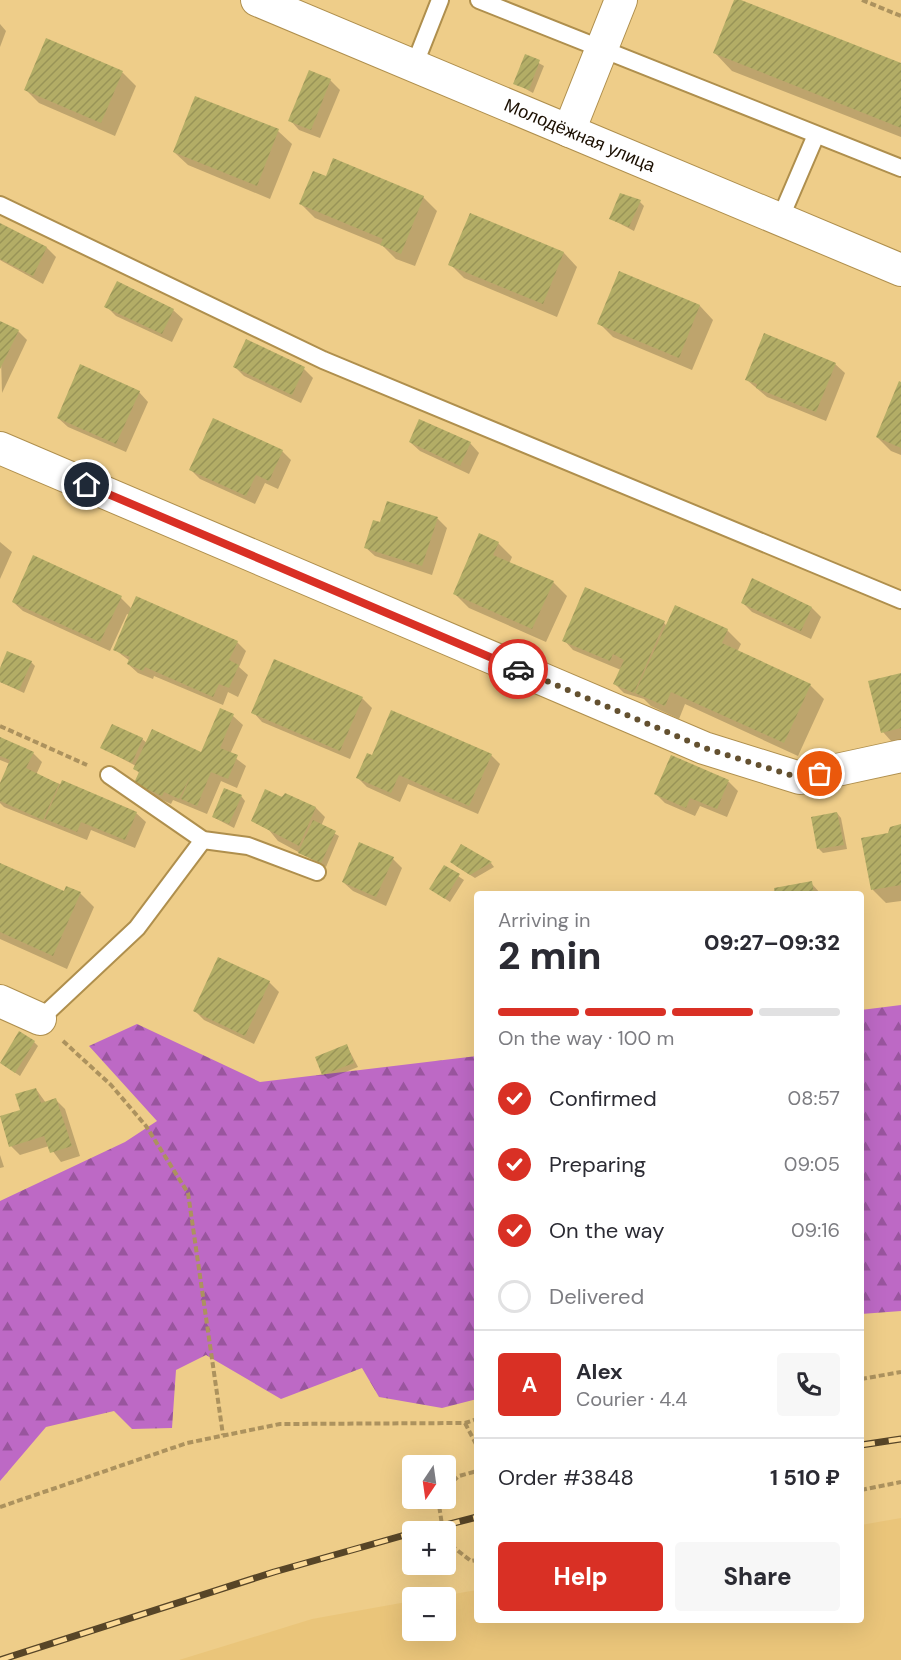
<!DOCTYPE html>
<html lang="en">
<head>
<meta charset="utf-8">
<style>
  body { margin:0; font-family:"DM Sans",sans-serif; background:#f7f7f7; color:#2b2b33; height:100vh; display:flex; flex-direction:column; font-size:22px; white-space:nowrap }
  * { box-sizing:border-box; margin:0 }
  p { font-size:20px; color:#7c7c81 }
  .icon { flex:none; width:33px; height:33px; fill:none; stroke:currentColor; stroke-width:2; stroke-linecap:round; stroke-linejoin:round }
  .map { position:relative; flex:1; overflow:hidden }
  .drawer { position:absolute; left:474px; top:891px; width:390px; height:732px; display:flex; flex-direction:column; background:#fff; border-radius:6px; box-shadow:0 6px 24px #0002 }
  .drawer>* { flex:none }
  .needle { width:39px; rotate:193deg }
  .fabs { position:absolute; left:402px; top:1455px; display:grid; gap:12px }
  .fabs a { display:grid; place-items:center; width:54px; height:54px; border-radius:6px; background:#fff; box-shadow:0 6px 24px #0002; font-size:30px }
  .pin { position:absolute; display:grid; place-items:center; width:51px; height:51px; color:#fff; margin:-26px; border:3px solid #fff; border-radius:50%; box-shadow:0 2px 6px #0007 }
  .courier { position:absolute; display:grid; place-items:center; width:60px; height:60px; margin:-30px; border:4px solid #d93025; border-radius:50%; background:#fff; color:#222; box-shadow:0 2px 8px #0007 }
  .summary em { font-style:normal; font-weight:800 }
  .summary div { display:flex; flex-direction:column-reverse }
  .summary { display:flex; align-items:center; justify-content:space-between; height:102px; padding:0 24px }
  h1 { font-size:39px; font-weight:800; line-height:45px }
  .bar { display:grid; grid-template-columns:repeat(4,1fr); gap:9px 6px; align-content:center; height:72px; padding:0 24px }
  .bar i { height:8px; border-radius:4px; background:#e1e1e2 }
  .bar .on { background:#d93025 }
  .bar p { grid-column:span 4 }
  .line { display:flex; align-items:center; gap:15px; padding:0 24px; border-top:2px solid #e1e1e2 }
  .line div { flex:1 }
  .round { display:grid; place-items:center; flex:none; width:63px; height:63px; border-radius:6px; background:#f7f7f7 }
  ol { padding:0 24px; list-style:none }
  li { display:flex; align-items:center; gap:18px; height:66px }
  li p { margin-inline-start:auto }
  li .icon { padding:6px; border-radius:50%; background:#d93025; color:#fff; stroke-width:4 }
  li:last-child { color:#7c7c81 }
  li i { width:33px; height:33px; border:3px solid #e1e1e2; border-radius:50% }
  .cta { display:flex; gap:12px; margin-top:auto; padding:12px 24px }
  .cta a { flex:1; height:69px; border-radius:6px; background:#d93025; color:#fff; font-size:24px; font-weight:800; line-height:69px; text-align:center }
  .cta a+a { background:#f7f7f7; color:#2b2b33 }
  .map>svg:first-child { display:block }
</style>
</head>
<body>
<div class="map">
<svg width="901" height="1660" viewBox="0 0 901 1660">
  <defs>
    <pattern id="forest-firs" width="22" height="20" patternUnits="userSpaceOnUse" patternTransform="scale(1.5)"><rect width="22" height="20" fill="#bd69c5"/><path d="M5 1l3.5 6h-7zM16 11l3.5 6h-7z" fill="#99559e"/></pattern>
    <pattern id="building-hatch" width="6" height="6" patternUnits="userSpaceOnUse" patternTransform="scale(1.5)"><rect width="6" height="6" fill="#b3ad66"/><path d="M-1 1l2-2M0 6l6-6M5 7l2-2" fill="none" stroke="#999457"/></pattern>
  </defs>
  <rect width="100%" height="100%" fill="#eecd89"/>
  <path fill="#eac57a" d="M901,1518v142h-722l133,-41 100,-18v29h34v-32l-10,-1 41,-7v30h384v-95z"/>
  <g fill="url(#forest-firs)">
    <path d="M901,1005v306l-40,3v-304z"/>
    <path d="M137,1024l123,58 217,-26v343l-35,9 -63,-11 -17,-29 -81,31 -75,-44 -30,15 -4,58 -40,1 -18,-18 -68,16 -46,54v-280l125,-59 32,-21 -68,-75z"/>
  </g>
  <g fill="#0003">
    <path d="M736,0l165,64v73l-169,-66 -17,-18z"/>
    <path d="M0,24l6,7 -6,16z"/>
    <path d="M46,40l77,33 13,13 -21,50 -76,-33 -14,-14z"/>
    <path d="M526,56l18,10 -11,27 -18,-10z"/>
    <path d="M330,80l10,10 -20,48 -21,-8 -9,-10z"/>
    <path d="M278,131l14,13 -22,55 -82,-34 -14,-13z"/>
    <path d="M327,178l96,19 14,14 -22,55 -19,-7 -13,-13 -68,-28 -14,-14z"/>
    <path d="M640,202l4,4 -10,25 -23,-12z"/>
    <path d="M470,215l94,38 13,14 -20,50 -93,-39 -14,-14z"/>
    <path d="M0,225l47,23 9,9 -13,27 -43,-24z"/>
    <path d="M620,273l80,33 13,14 -21,50 -79,-33 -14,-14z"/>
    <path d="M106,306l67,4 10,9 -11,23 -56,-26z"/>
    <path d="M0,323l18,8 9,9 -25,53z"/>
    <path d="M835,364l10,9 -19,48 -59,-24 -20,-17z"/>
    <path d="M235,367l69,2 9,9 -12,25 -57,-27z"/>
    <path d="M901,383v72l-10,-4 -14,-14z"/>
    <path d="M139,392l9,10 -22,50 -58,-25 -10,-9z"/>
    <path d="M410,442l60,1 9,10 -10,21 -49,-23z"/>
    <path d="M282,451l9,9 -13,29 -13,-6 -10,21 -55,-25 -9,-9z"/>
    <path d="M388,503l50,16 9,9 -15,47 -57,-19 -10,-9 16,-23z"/>
    <path d="M0,542l12,10 -12,27z"/>
    <path d="M498,543l14,14 -3,7 44,18 14,14 -21,46 -77,-34 -14,-14z"/>
    <path d="M121,598l11,11 105,33 9,9 -7,16 9,8 -10,22 -10,-5 -5,13 -69,-29 -1,3 -15,-6 -10,-9 2,-3 -16,-12 15,-34 -2,-1 -17,37 -87,-40 -10,-9z"/>
    <path d="M743,603l69,5 9,9 -10,22 -59,-27z"/>
    <path d="M664,623l3,3 60,4 14,14 -4,8 73,33 14,14 -26,57 -113,-52 -6,15 -28,-13 -7,-7 -20,-6 -9,-9 6,-14 -48,-20 -9,-10z"/>
    <path d="M275,661l88,38 9,9 -22,51 -88,-37 -9,-10z"/>
    <path d="M31,662l4,4 -11,27 -24,-11v-10z"/>
    <path d="M901,674v66l-9,2 -9,-10z"/>
    <path d="M221,710l12,6 10,9 -13,29 16,12 -9,22 -16,-7 -14,33 -34,-14 -2,4 -26,-12 -9,-9 4,-9 -5,-6 1,-2 -34,-18 40,-9 5,4 55,11z"/>
    <path d="M0,738l33,15 9,9 -6,13 100,38 10,9 -11,26 -44,-18 -4,10 -83,-33 -4,-4v-16l10,-23 -10,-4z"/>
    <path d="M491,755l9,9 -22,50 -70,-30 -8,18 -33,-15 -10,-10 15,-20z"/>
    <path d="M671,757l58,25 9,9 -11,26 -27,-11 -5,10 -30,-13 -9,-9z"/>
    <path d="M285,794l31,14 9,9 -4,9 18,10 -13,31 -48,-26 -9,-11 -17,-9z"/>
    <path d="M241,796l4,5 -11,27 -21,-11z"/>
    <path d="M837,813l4,5 6,31 -24,4 -4,-4z"/>
    <path d="M901,826v75l-15,2 -13,-13 16,-56z"/>
    <path d="M462,846l29,17 3,4 -19,11 -19,-12 -4,-4z"/>
    <path d="M393,859l9,9 -16,38 -33,-15 -10,-9z"/>
    <path d="M0,865l65,28 2,-5 13,5 14,14 -27,62 -67,-30z"/>
    <path d="M444,867l20,13 -14,22 -19,-13z"/>
    <path d="M811,883l10,11h-45z"/>
    <path d="M219,959l50,23 10,10 -25,52 -50,-24 -9,-9z"/>
    <path d="M34,1042l4,4 -18,30 -19,-13z"/>
    <path d="M347,1046l11,21 -30,12 -5,-5z"/>
    <path d="M36,1089l10,14 10,-3 9,9 15,47 -19,6 -12,-16 -29,9 -9,-9z"/>
    <path d="M0,1155l4,12 -4,1z"/>
  </g>
  <g fill="url(#building-hatch)">
    <path d="M734,0h7l160,63v65l-188,-75z"/>
    <path d="M46,38l77,33 -22,52 -77,-33z"/>
    <path d="M525,54l15,6 -11,30 -16,-6z"/>
    <path d="M309,70l22,9 -20,51 -23,-9z"/>
    <path d="M195,96l84,33 -22,57 -84,-34z"/>
    <path d="M333,158l91,38 -23,58 -21,-9 3,-6 -84,-35 14,-33 13,5z"/>
    <path d="M620,193l21,7 -12,27 -20,-8z"/>
    <path d="M470,213l94,39 -21,52 -95,-39z"/>
    <path d="M0,223l47,24 -14,29 -33,-17z"/>
    <path d="M619,271l81,34 -21,53 -82,-34z"/>
    <path d="M117,281l57,28 -12,25 -58,-27z"/>
    <path d="M0,321l19,9 -19,39z"/>
    <path d="M764,333l72,30 -20,49 -60,-24 1,-4 -12,-4z"/>
    <path d="M246,339l59,28 -13,28 -59,-28z"/>
    <path d="M80,364l60,27 -24,53 -59,-26z"/>
    <path d="M899,381l2,1v66l-25,-11z"/>
    <path d="M213,418l70,32 -14,31 -13,-6 -10,21 -57,-26z"/>
    <path d="M419,419l52,23 -11,24 -51,-24z"/>
    <path d="M387,501l51,16 -16,49 -58,-18 9,-28 7,2z"/>
    <path d="M479,533l20,9 -6,13 61,26 -22,48 -79,-35z"/>
    <path d="M33,555l89,41 -22,46 -88,-40z"/>
    <path d="M752,578l60,29 -11,24 -60,-28z"/>
    <path d="M585,587l80,34 -31,72 -21,-9 11,-24 -11,-6 -3,7 -48,-20z"/>
    <path d="M136,596l102,45 -9,19 10,5 -10,23 -10,-4 -6,13 -68,-30 -2,4 -16,-7 3,-7 -17,-7z"/>
    <path d="M675,605l53,24 -6,14 89,41 -27,59 -113,-51 -6,14 -30,-13z"/>
    <path d="M7,651l25,10 -13,29 -19,-8v-14z"/>
    <path d="M274,659l89,38 -23,54 -89,-38z"/>
    <path d="M901,673v55l-20,5 -13,-52z"/>
    <path d="M220,708l14,6 -14,34 18,7 -10,24 -17,-7 -14,34 -16,-7 10,-24 -12,24 -15,-7 -2,4 -28,-13 5,-11 -6,-3 19,-40 49,23z"/>
    <path d="M391,710l101,44 -23,52 -70,-31 -8,18 -35,-15 11,-25 5,2z"/>
    <path d="M112,724l31,14 -11,25 -32,-15z"/>
    <path d="M0,737l34,15 -8,16 33,16 -16,36 -43,-19v-18l10,-23 -10,-4z"/>
    <path d="M671,755l58,25 -12,29 -27,-11 -4,10 -32,-14z"/>
    <path d="M62,780l75,32 -12,28 -44,-18 -4,10 -32,-13z"/>
    <path d="M224,788l18,7 -13,29 -17,-7z"/>
    <path d="M265,789l17,8 3,-4 31,14 -17,39 -48,-25z"/>
    <path d="M837,812l7,33 -27,4 -6,-32z"/>
    <path d="M313,820l23,11 -15,32 -23,-10z"/>
    <path d="M901,824v61l-30,5 -10,-52 27,-5 2,-6z"/>
    <path d="M359,842l35,15 -18,40 -34,-15z"/>
    <path d="M461,844l31,18 -22,13 -20,-13z"/>
    <path d="M0,863l64,28 2,-5 15,6 -28,64 -53,-24z"/>
    <path d="M444,865l16,9 -15,25 -16,-10z"/>
    <path d="M812,881l2,13h-39l-1,-6z"/>
    <path d="M218,957l52,24 -25,55 -52,-25z"/>
    <path d="M19,1031l16,10 -20,32 -15,-10z"/>
    <path d="M347,1044l7,19 -32,12 -7,-18z"/>
    <path d="M36,1088l5,15 15,-5 16,48 -22,7 -6,-17 -35,11 -9,-31 20,-6 -5,-16z"/>
  </g>
  <g fill="none" stroke-linecap="round" stroke-linejoin="round">
    <g stroke="#af8f4d" stroke-width="20">
      <g id="service">
        <path d="M479,0l422,168"/>
        <path d="M414,66l26,-66"/>
        <path d="M0,205l323,155 578,240"/>
        <path d="M780,219l36,-84"/>
        <path d="M109,775l94,65 45,6 69,26"/>
        <path d="M40,1019l97,-91 66,-88"/>
      </g>
    </g>
    <g stroke="#af8f4d" stroke-width="34">
      <g id="minor">
        <path id="s1" d="M257,0l644,270"/>
        <path d="M569,131l52,-131"/>
        <path d="M0,448l704,300 96,30 101,-22"/>
        <path d="M0,1001l40,18"/>
      </g>
    </g>
    <g stroke="#ac925e" stroke-width="4" stroke-dasharray="6 3" stroke-linecap="butt">
      <path d="M862,0l39,16"/>
      <path d="M0,726l87,39"/>
      <path d="M63,1041l48,44 35,41 42,67 35,242"/>
      <path d="M861,1379l40,-7"/>
      <path d="M465,1423l12,23"/>
      <path d="M446,1487l13,-11 18,-5"/>
      <path d="M861,1490l40,-8"/>
      <path d="M438,1498l5,34"/>
      <path d="M0,1507l187,-64 93,-19 185,-1 12,-4"/>
      <path d="M446,1538l2,5 23,18 6,-1"/>
    </g>
    <use href="#service" stroke="#fff" stroke-width="16"/>
    <use href="#minor" stroke="#fff" stroke-width="32"/>
    <g stroke="#574527" stroke-width="7">
      <g id="rail">
        <path d="M861,1445l40,-6"/>
        <path d="M419,1532l58,-15"/>
        <path d="M0,1660l274,-88 138,-39"/>
      </g>
    </g>
    <use href="#rail" stroke="#fcda96" stroke-width="4.5" stroke-dasharray="14" stroke-linecap="butt"/>
  </g>
  <g fill="none" stroke-linecap="round" stroke-linejoin="round">
    <path stroke="#645130" stroke-width="6" stroke-dasharray="0 10.8" d="M518,669l187,79 95,30 20,-4"/>
    <path stroke="#d93025" stroke-width="8" d="M87,485l431,184"/>
  </g>
  <g text-anchor="middle" dominant-baseline="central" stroke-width="5" stroke-linejoin="round" paint-order="stroke">
    <g font-size="18" fill="#1a0e00" stroke="#fcda96">
      <text stroke="none"><textPath href="#s1" startOffset="350">Молодёжная улица</textPath></text>
    </g>
  </g>
</svg>
<div class="fabs">
<a><svg class="needle" viewBox="-14 -14 28 28"><path d="M0-13l5 13h-10z" fill="#e53935"/><path d="M0 13l5-13h-10z" fill="#7c7c81"/></svg></a>
<a>+</a>
<a>−</a>
</div>
<div class="pin" style="left:820px;top:774px;background:#ea580c"><svg class="icon" aria-label="bag" viewBox="0 0 24 24"><path d="M5 8h14l-1 12H6zM9 8a3 3 0 0 1 6 0"/></svg></div>
<div class="pin" style="left:87px;top:485px;background:#1f2937"><svg class="icon" aria-label="home" viewBox="0 0 24 24"><path d="M3 11l9-7 9 7M6 9v11h12V9"/></svg></div>
<div class="courier" style="left:518px;top:669px"><svg class="icon" aria-label="car" viewBox="0 0 24 24"><path d="M5 17H2v-5l4-1 3-4h7l3 4 3 1v5h-3M9 17h6M6 11h13"/><circle cx="7" cy="17" r="2"/><circle cx="17" cy="17" r="2"/></svg></div>
<section class="drawer">
<div class="summary"><div><h1>2 min</h1><p>Arriving in</p></div><em>09:27–09:32</em></div>
<div class="bar"><i class="on"></i><i class="on"></i><i class="on"></i><i></i><p>On the way · 100 m</p></div>
<ol>
<li><svg class="icon" aria-label="check" viewBox="0 0 24 24"><path d="M5 12l5 5 9-10"/></svg>Confirmed<p>08:57</p></li>
<li><svg class="icon" aria-label="check" viewBox="0 0 24 24"><path d="M5 12l5 5 9-10"/></svg>Preparing<p>09:05</p></li>
<li><svg class="icon" aria-label="check" viewBox="0 0 24 24"><path d="M5 12l5 5 9-10"/></svg>On the way<p>09:16</p></li>
<li><i></i>Delivered</li>
</ol>
<div class="line" style="height:108px"><b class="round" style="background:#d93025;color:#fff">A</b><div><b>Alex</b><p>Courier · 4.4</p></div><a class="round"><svg class="icon" aria-label="phone" viewBox="0 0 24 24"><path d="M5 4h4l2 5-3 2q2 4 5 5l2-3 5 2v4C11 20 4 13 5 4z"/></svg></a></div>
<div class="line" style="height:78px"><div>Order #3848</div><b>1 510 ₽</b></div>
<div class="cta"><a>Help</a><a>Share</a></div>
</section>
</div>
</body>
</html>
